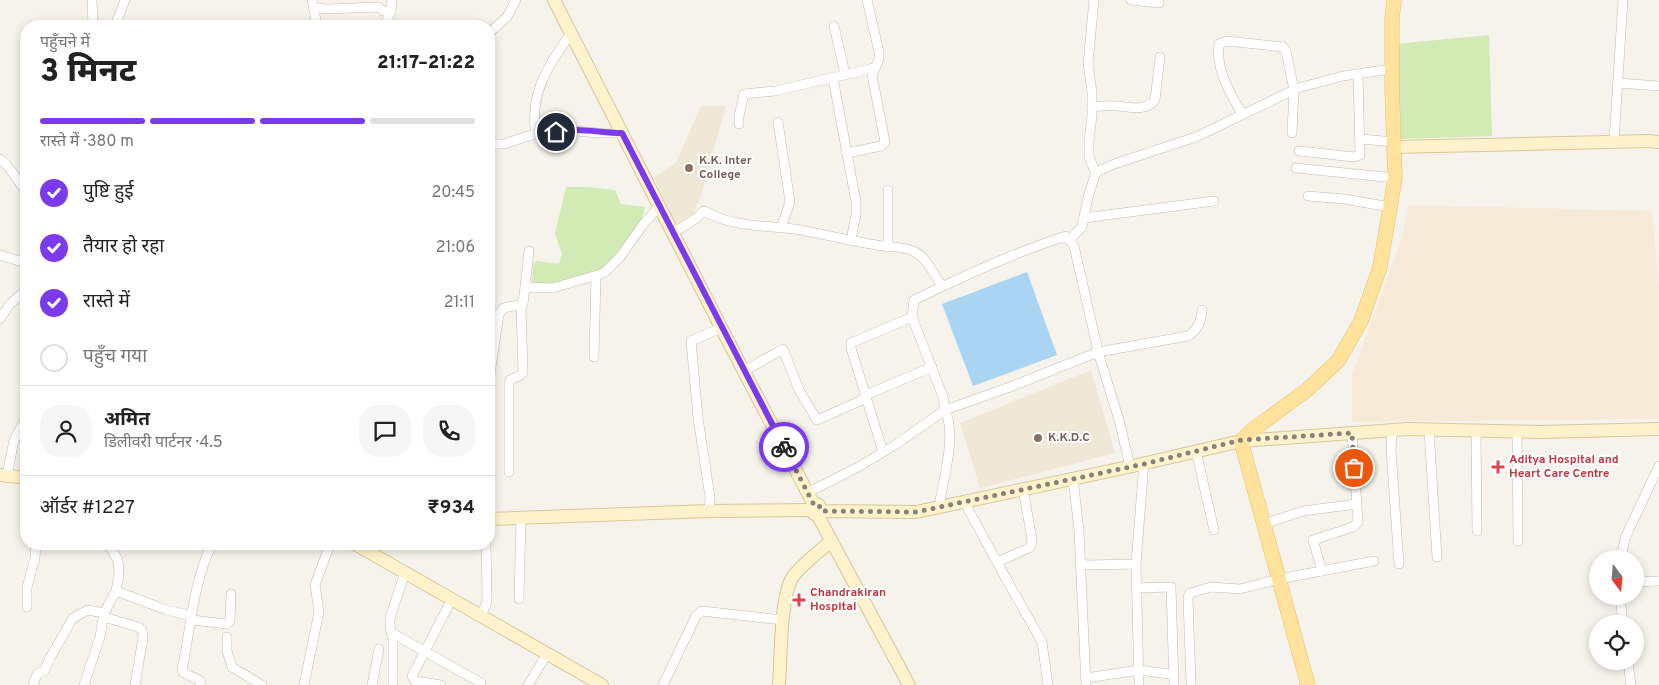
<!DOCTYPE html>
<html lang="hi">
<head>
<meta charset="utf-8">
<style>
  body { margin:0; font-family:Overpass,"Noto Sans Devanagari",sans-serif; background:#f6f6f6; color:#222; height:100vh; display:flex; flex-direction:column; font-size:19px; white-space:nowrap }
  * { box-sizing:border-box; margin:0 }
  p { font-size:16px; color:#767676 }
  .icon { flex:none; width:28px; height:28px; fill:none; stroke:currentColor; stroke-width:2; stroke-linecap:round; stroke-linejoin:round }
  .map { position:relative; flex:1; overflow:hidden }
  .side { position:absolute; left:20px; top:20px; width:475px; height:530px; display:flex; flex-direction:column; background:#fff; border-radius:20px; box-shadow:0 2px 8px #0003 }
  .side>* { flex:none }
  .needle { width:32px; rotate:164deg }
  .fabs { position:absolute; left:1589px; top:550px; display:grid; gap:10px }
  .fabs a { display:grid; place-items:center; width:55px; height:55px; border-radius:50%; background:#fff; box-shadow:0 2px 8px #0003; font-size:25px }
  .pin { position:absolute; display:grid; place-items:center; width:42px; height:42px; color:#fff; margin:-21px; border:2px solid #fff; border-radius:50%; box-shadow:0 1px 5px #0007 }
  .courier { position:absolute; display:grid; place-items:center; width:50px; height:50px; margin:-25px; border:4px solid #7c3aed; border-radius:50%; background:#fff; color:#222; box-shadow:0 1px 6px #0007 }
  .summary em { font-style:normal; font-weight:800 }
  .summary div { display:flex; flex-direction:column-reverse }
  .summary { display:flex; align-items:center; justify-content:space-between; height:85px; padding:0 20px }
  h1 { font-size:32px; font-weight:800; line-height:38px }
  .bar { display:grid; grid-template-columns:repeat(4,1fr); gap:8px 5px; align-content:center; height:60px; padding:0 20px }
  .bar i { height:6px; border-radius:4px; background:#e0e0e0 }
  .bar .selected { background:#7c3aed }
  .bar p { grid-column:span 4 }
  .line { display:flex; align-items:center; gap:12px; padding:0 20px; border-top:1px solid #e0e0e0 }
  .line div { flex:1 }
  .round { display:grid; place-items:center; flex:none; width:52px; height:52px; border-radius:20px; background:#f6f6f6 }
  ol { padding:0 20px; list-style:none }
  li { display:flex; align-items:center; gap:15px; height:55px }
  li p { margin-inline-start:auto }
  li .icon { padding:5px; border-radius:50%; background:#7c3aed; color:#fff; stroke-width:4 }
  li:last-child { color:#767676 }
  li i { width:28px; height:28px; border:2px solid #e0e0e0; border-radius:50% }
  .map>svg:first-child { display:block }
</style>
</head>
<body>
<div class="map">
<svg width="1659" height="685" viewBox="0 0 1659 685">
  <rect width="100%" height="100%" fill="#f6f3ec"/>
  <path fill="#f7ead8" d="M1409,205l243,6 7,77v131l-307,3v-48l50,-136z"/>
  <g fill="#efe8d6">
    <path d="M701,106h25l-26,93 -8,16 -16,10 -22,-47 22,-16z"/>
    <path d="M1091,370l24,83 -135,35 -20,-65z"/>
  </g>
  <g fill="#d2eab5">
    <path d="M1489,35l3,101 -91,3 -5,-95z"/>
    <path d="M566,187h22l27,3 6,14 24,3 -3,12 -42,55 -45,11 -23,-3 1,-17 4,-4 22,3 3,-10 -7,-20z"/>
  </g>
  <path fill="#a9d4f2" d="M1027,272l30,83 -84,31 -31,-82z"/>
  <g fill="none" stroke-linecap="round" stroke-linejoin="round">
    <g stroke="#c2bbae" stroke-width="10">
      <g id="street">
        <path d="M92,0l1,26"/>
        <path d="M312,0l5,26"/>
        <path d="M1094,0l-6,64 4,28v24l-3,24v17l7,17"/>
        <path d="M1131,0l28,3"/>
        <path d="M314,8l15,1 49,-2 5,4h8"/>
        <path d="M115,26l10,-26"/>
        <path d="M384,26l7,-15 1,-11"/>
        <path d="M834,26l11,48"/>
        <path d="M489,33l18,-16 9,-17"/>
        <path d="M833,78l23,124v12l-5,26"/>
        <path d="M1618,83l41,3"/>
        <path d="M1092,107c8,-1 16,-2 25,-1 13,1 28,6 38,-6l5,-43"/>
        <path d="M1243,115c-12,-19 -28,-47 -24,-71l8,-3 56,6 3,4 8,39 -2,43"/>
        <path d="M778,122l12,80 -9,26"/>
        <path d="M739,124v-8l5,-22 31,-3 99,-23"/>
        <path d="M536,135c-7,-42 12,-69 35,-102"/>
        <path d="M1361,139l33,3"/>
        <path d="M1614,141l9,-141"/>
        <path d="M489,144h14l29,-9h14l20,-5 32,3h24"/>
        <path d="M1299,151l55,6 6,-2 -2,-81"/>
        <path d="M847,153l34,-7 4,-4 -13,-67 7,-16v-7l-12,-52"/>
        <path d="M0,159l7,6 19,27"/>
        <path d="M1296,168l99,10"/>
        <path d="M888,190v57"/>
        <path d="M1308,196l36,3 46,8"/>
        <path d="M1084,218l130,-17"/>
        <path d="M672,232c13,-5 22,-11 32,-21 29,17 64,14 97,19 25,5 50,11 75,15 11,2 27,1 37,6 13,5 21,24 29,35"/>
        <path d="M1069,240l13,-13 6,-30 8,-25 18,-8 82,-27 102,-49 45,-12 49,-7"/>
        <path d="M529,251l-4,36 28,1 51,-15 16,-16 22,-31 17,-20"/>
        <path d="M0,255l26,8"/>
        <path d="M0,319l9,-14 17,-15"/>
        <path d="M594,357l2,-81"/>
        <path d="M744,371l39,-22 16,41 18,30 43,-19 8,-7 64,-27"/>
        <path d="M489,380l10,-66 5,-6 19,-4 2,-17"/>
        <path d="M1429,430l8,127"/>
        <path d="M1392,431l-1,19 8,114"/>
        <path d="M1476,431l1,100"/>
        <path d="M1517,432l1,109"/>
        <path d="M1196,451l18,79"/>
        <path d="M883,452l-32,-104v-5l61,-26"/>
        <path d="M1130,466l-11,-46 -21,-68v-1l-24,-105 -8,-10c-53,17 -102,40 -152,64l-2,17 31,80 2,13 65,-23 88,-35 90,-16c10,-7 13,-14 14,-26"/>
        <path d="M509,472v-88l1,-4 11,-5 2,-3 -2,-67"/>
        <path d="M7,476l7,-36 12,-22"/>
        <path d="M1073,478l6,53 7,154"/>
        <path d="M807,493l53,-27 35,-21 50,-35c12,25 -2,70 -6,97"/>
        <path d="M966,500l2,9 40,73 34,60 6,43"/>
        <path d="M709,511l1,-14 -12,-79 -7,-77 30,-13"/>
        <path d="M1264,524l39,-13 54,-7"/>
        <path d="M1621,559l4,-21 34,-72"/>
        <path d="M997,562l32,-14 2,-3 1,-6 -9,-50"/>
        <path d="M1080,563l7,2 49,-1 3,121"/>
        <path d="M1136,564l8,-101"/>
        <path d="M1322,571l-9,-31 40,-13 5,-5 -6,-89"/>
        <path d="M1635,582l24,-1"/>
        <path d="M1136,588l35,-1 3,98"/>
        <path d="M116,591l51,19 25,6"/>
        <path d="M1620,596l3,28"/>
        <path d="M519,599l2,-81"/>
        <path d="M27,607v-20l8,-29 1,-14"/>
        <path d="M480,616l6,-11 1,-8 -1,-53"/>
        <path d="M104,617l34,10 4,3 1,8 -8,47"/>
        <path d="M192,620l35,4 3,-3 1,-27"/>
        <path d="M392,633l89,50"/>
        <path d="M227,637v14l5,16 30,18"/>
        <path d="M1628,661l3,24"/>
        <path d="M1086,678l53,-8 30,4"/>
        <path d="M33,685l4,-11 7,-3 6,-13 23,-40 15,-8 16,3"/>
        <path d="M84,685l16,-48 4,-24 12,-22 3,-17 -1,-14 -10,-16"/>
        <path d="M201,685l-2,-5 -15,-7 -2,-3c9,-43 11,-87 30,-126"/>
        <path d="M304,685l15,-73 -4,-27 15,-41"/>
        <path d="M372,685l7,-36"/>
        <path d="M393,685v-46l-3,-12v-9l15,-46"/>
        <path d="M441,685l-26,-4 -3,-5 40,-77"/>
        <path d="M528,685l19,-31"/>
        <path d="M663,685l33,-69 6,-5 81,9"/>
        <path d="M1191,685l-3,-88 2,-4 21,-6 29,2 39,-10 95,-18"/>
      </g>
    </g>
    <g stroke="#d6c79b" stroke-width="14">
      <g id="secondary">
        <path d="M554,0l173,339 87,166"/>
        <path d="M1394,147l255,-6 10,1"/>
        <path d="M0,475l26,3"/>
        <path d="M821,511l-2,-6 -3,-1 -4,3 -1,3 3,4h3l4,-3 95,1 217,-46 108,-25 167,-12 133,3 118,-3"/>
        <path d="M817,514l92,171"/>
        <path d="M489,519l220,-8 102,-1"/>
        <path d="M355,544l247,141"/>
        <path d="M779,685c2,-26 1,-86 13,-107 8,-12 28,-27 39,-37"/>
      </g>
    </g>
    <g stroke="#e6c16a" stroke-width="15">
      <path id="primary" d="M1308,685l-67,-244 10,-10 56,-41 31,-29 23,-40 19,-54 15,-89 -3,-90v-70l2,-18"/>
    </g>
    <use href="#street" stroke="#fff" stroke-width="9"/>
    <use href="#secondary" stroke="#fff3cd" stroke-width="12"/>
    <use href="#primary" stroke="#ffe39c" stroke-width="14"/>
  </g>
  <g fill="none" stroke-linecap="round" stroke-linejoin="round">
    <path stroke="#878178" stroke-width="5" stroke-dasharray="0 9" d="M784,447l30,58h5l2,6 95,1 228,-48 97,-24 111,-7 2,35"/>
    <path stroke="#7c3aed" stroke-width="6" d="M556,132c20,-5 44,1 66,1l162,314"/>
  </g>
  <g fill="#8d6e63" stroke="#fff" stroke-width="2">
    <circle cx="689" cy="168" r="5"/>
    <circle cx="1038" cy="438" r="5"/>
  </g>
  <g fill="#e0444e" stroke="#fff" stroke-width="2">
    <path d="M1495.5 459.5h5v5h5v5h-5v5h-5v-5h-5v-5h5z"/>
    <path d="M796.5 592.5h5v5h5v5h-5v5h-5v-5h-5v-5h5z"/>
  </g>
  <g text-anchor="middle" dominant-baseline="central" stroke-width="4" stroke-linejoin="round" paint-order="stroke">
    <g font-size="12" font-weight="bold" fill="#785e54" stroke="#fff" text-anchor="start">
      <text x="699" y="161">K.K. Inter<tspan x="699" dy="14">College</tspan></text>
      <text x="1048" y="438">K.K.D.C</text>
    </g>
    <g font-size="12" font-weight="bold" fill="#be3a42" stroke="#fff" text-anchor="start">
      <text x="1509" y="460">Aditya Hospital and<tspan x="1509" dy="14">Heart Care Centre</tspan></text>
      <text x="810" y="593">Chandrakiran<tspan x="810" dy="14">Hospital</tspan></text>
    </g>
  </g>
</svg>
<div class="fabs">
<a><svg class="needle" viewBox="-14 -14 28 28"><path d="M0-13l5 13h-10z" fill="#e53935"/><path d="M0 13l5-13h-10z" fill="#767676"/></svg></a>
<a><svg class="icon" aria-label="locate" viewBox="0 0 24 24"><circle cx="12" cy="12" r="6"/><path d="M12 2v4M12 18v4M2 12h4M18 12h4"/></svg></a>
</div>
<div class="pin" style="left:1354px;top:468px;background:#ea580c"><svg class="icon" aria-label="bag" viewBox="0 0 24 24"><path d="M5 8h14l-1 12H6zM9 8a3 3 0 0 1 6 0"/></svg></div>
<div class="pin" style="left:556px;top:132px;background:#1f2937"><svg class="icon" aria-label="home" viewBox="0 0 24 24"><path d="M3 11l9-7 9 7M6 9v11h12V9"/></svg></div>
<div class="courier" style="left:784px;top:447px"><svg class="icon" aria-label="bike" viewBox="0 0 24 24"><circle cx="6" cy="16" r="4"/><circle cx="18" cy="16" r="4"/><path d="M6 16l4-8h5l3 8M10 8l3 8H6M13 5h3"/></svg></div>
<section class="side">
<div class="summary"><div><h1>3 मिनट</h1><p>पहुँचने में</p></div><em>21:17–21:22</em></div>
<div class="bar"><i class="selected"></i><i class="selected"></i><i class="selected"></i><i></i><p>रास्ते में · 380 m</p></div>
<ol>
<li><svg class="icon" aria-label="check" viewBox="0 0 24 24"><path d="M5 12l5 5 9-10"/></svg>पुष्टि हुई<p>20:45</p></li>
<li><svg class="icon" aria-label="check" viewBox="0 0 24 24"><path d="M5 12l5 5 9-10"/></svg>तैयार हो रहा<p>21:06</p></li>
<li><svg class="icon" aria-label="check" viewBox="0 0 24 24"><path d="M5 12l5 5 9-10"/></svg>रास्ते में<p>21:11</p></li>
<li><i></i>पहुँच गया</li>
</ol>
<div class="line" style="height:90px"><a class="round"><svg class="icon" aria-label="person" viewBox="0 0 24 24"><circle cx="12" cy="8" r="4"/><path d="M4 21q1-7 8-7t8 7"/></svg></a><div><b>अमित</b><p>डिलीवरी पार्टनर · 4.5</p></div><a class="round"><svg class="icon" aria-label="chat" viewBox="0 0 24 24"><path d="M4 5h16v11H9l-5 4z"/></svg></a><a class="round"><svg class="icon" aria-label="phone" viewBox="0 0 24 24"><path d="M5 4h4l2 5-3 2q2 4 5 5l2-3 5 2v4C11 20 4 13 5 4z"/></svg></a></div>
<div class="line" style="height:65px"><div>ऑर्डर #1227</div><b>₹934</b></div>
</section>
</div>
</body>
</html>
